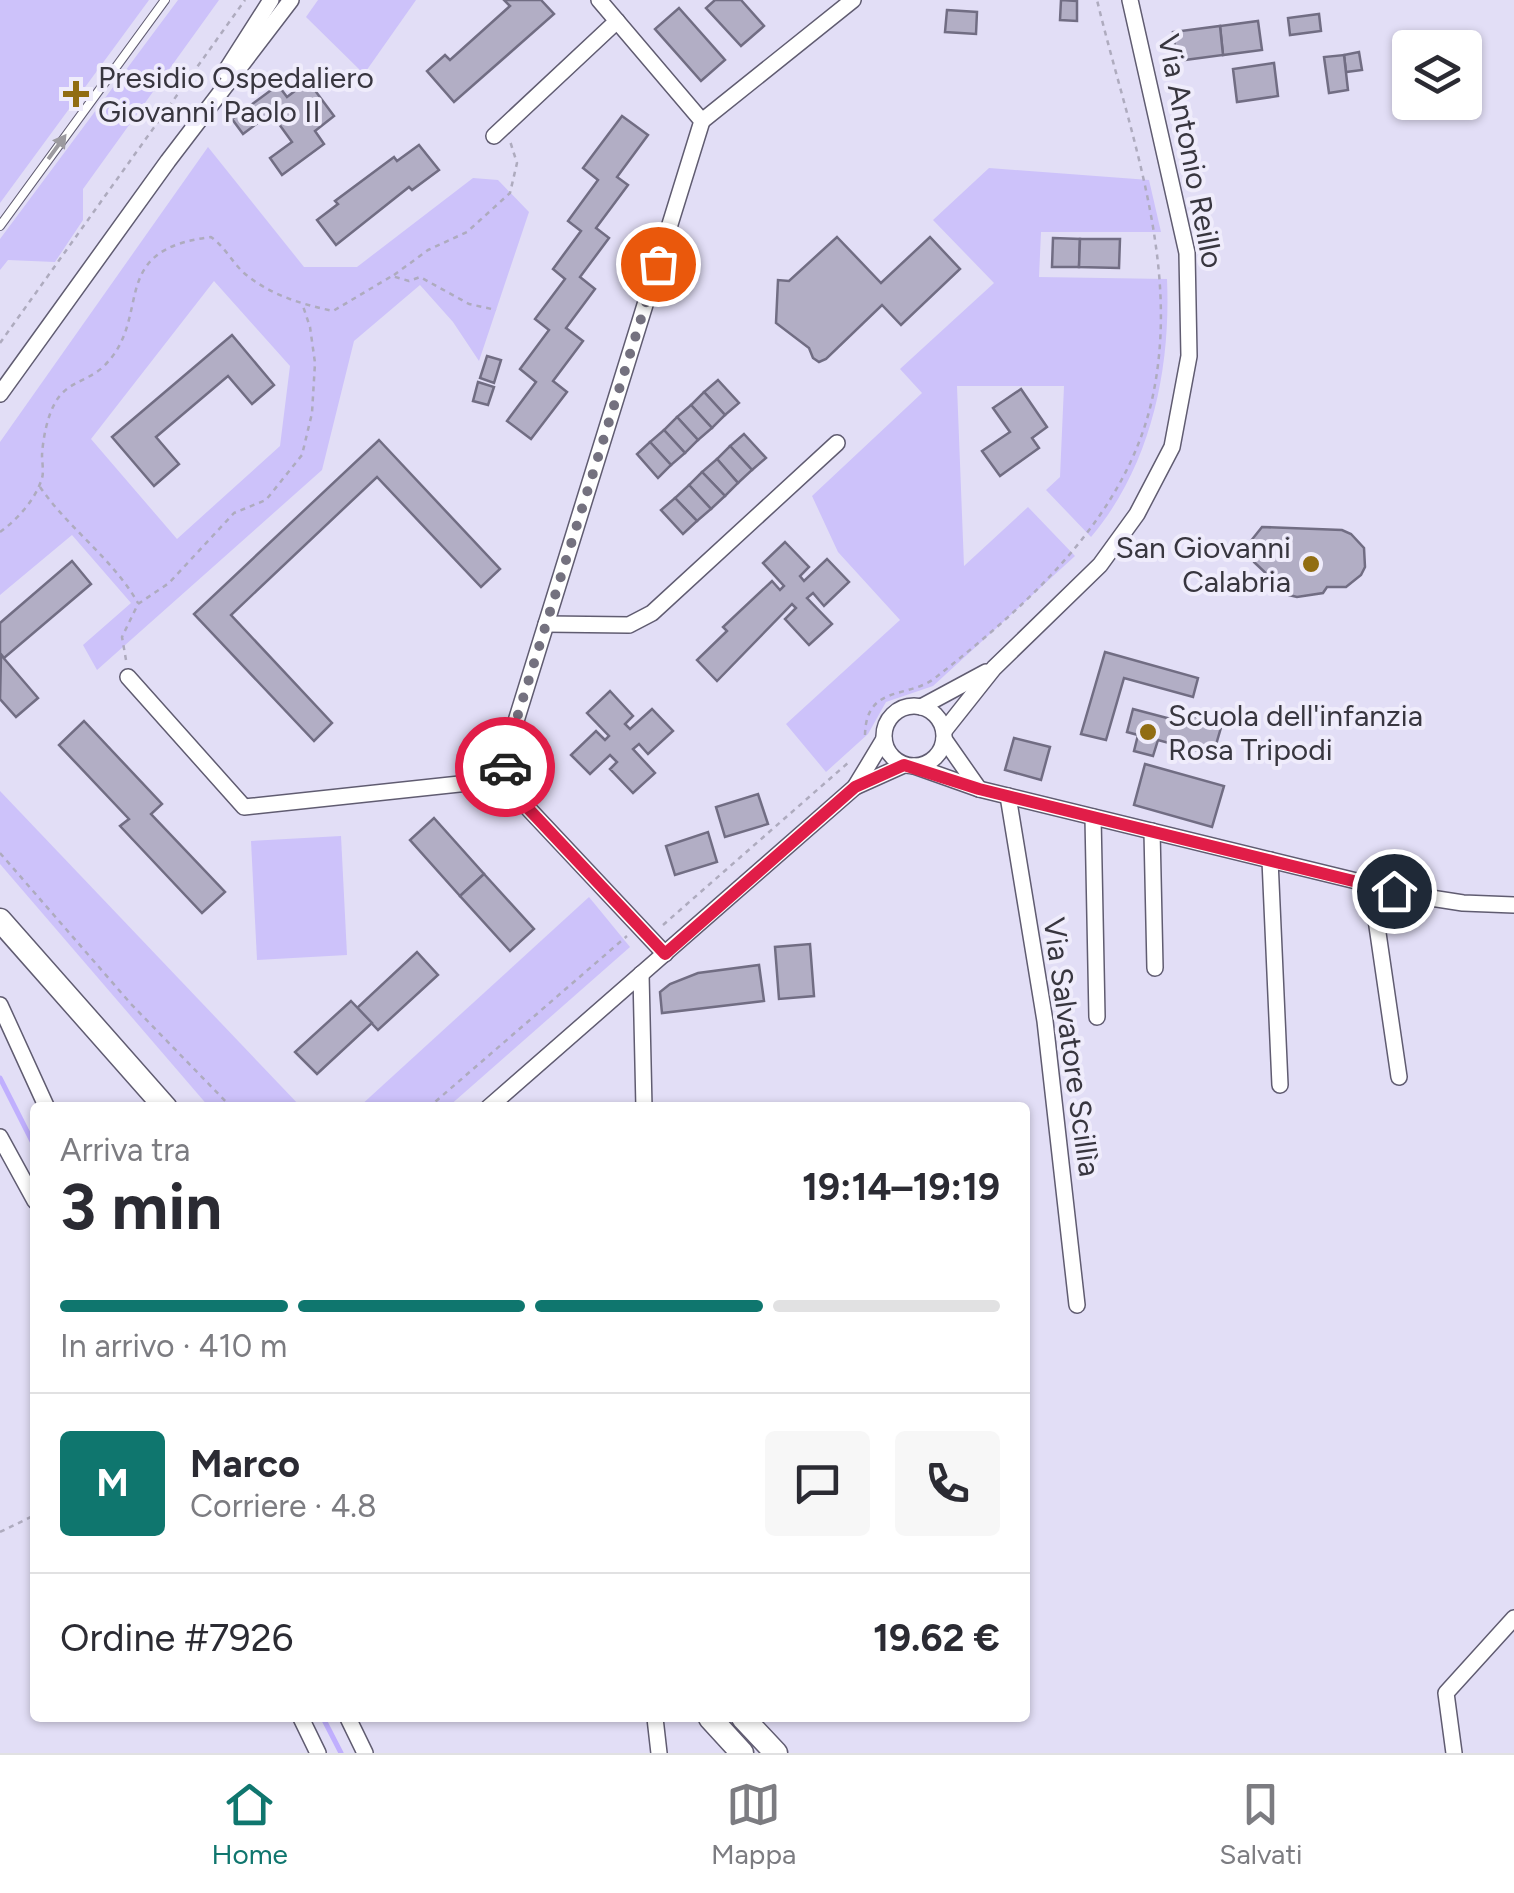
<!DOCTYPE html>
<html lang="it">
<head>
<meta charset="utf-8">
<style>
  body { margin:0; font-family:Figtree,sans-serif; background:#f7f7f7; color:#2b2b33; height:100vh; display:flex; flex-direction:column; font-size:38px; white-space:nowrap }
  * { box-sizing:border-box; margin:0 }
  p { font-size:32px; color:#7c7c81 }
  .icon { flex:none; width:55px; height:55px; fill:none; stroke:currentColor; stroke-width:2; stroke-linecap:round; stroke-linejoin:round }
  .map { position:relative; flex:1; overflow:hidden }
  .drawer { position:absolute; left:30px; top:1102px; width:1000px; height:620px; display:flex; flex-direction:column; background:#fff; border-radius:10px; box-shadow:0 2px 8px #0004 }
  .drawer>* { flex:none }
  .controls { position:absolute; left:1392px; top:30px; display:grid; gap:20px }
  .controls a { display:grid; place-items:center; width:90px; height:90px; border-radius:10px; background:#fff; box-shadow:0 2px 8px #0004; font-size:50px }
  .pin { position:absolute; display:grid; place-items:center; width:85px; height:85px; color:#fff; margin:-42px; border:5px solid #fff; border-radius:50%; box-shadow:0 2px 10px #0007 }
  .courier { position:absolute; display:grid; place-items:center; width:100px; height:100px; margin:-50px; border:8px solid #e11d48; border-radius:50%; background:#fff; color:#222; box-shadow:0 2px 12px #0007 }
  .headline em { font-style:normal; font-weight:700 }
  .headline div { display:flex; flex-direction:column-reverse }
  .headline { display:flex; align-items:center; justify-content:space-between; height:170px; padding:0 30px }
  h1 { font-size:65px; font-weight:700; line-height:75px }
  .bar { display:grid; grid-template-columns:repeat(4,1fr); gap:15px 10px; align-content:center; height:120px; padding:0 30px }
  .bar i { height:12px; border-radius:8px; background:#e1e1e2 }
  .bar .on { background:#0f766e }
  .bar p { grid-column:span 4 }
  .line { display:flex; align-items:center; gap:25px; padding:0 30px; border-top:2px solid #e1e1e2 }
  .line div { flex:1 }
  .round { display:grid; place-items:center; flex:none; width:105px; height:105px; border-radius:10px; background:#f7f7f7 }
  .dock { display:flex; justify-content:space-around; align-items:center; height:140px; border-top:2px solid #e1e1e2; background:#fff; font-size:28px; color:#7c7c81 }
  .dock a { display:grid; justify-items:center; gap:5px }
  .dock .on { color:#0f766e }
  .map>svg:first-child { display:block }
</style>
</head>
<body>
<div class="map">
<svg width="1514" height="1753" viewBox="0 0 1514 1753">
  <rect width="100%" height="100%" fill="#e2def6"/>
  <g fill="#cdc2fa" fill-rule="evenodd">
    <path d="M0,0h149l-149,203z"/>
    <path d="M178,0h41l-136,189v31l-28,42 -47,-2 -8,10v-31z"/>
    <path d="M318,0h98l-52,74 -58,-57z"/>
    <path d="M208,147l96,120h53l116,-89 25,2 31,32 -50,149 -26,-39 -33,-37 -66,56 -32,129 -225,200 -14,-25 48,-42 -59,-68 -72,60v-153zM214,281l76,85 -10,80 -103,93 -86,-100z"/>
    <path d="M989,168l160,12 12,52h-120l-2,45 128,2c4,91 -16,187 -76,258l-45,-47 14,-13 4,-91h-107l7,180 64,-59 47,49 -142,130 -47,16 -18,32 -42,38 -40,-48 114,-104 -62,-68 -26,-56 110,-103 -22,-24 94,-86 -61,-63z"/>
    <path d="M0,791l301,316h-92l-209,-243z"/>
    <path d="M341,836l6,119 -90,5 -6,-119z"/>
    <path d="M589,897l41,50 -182,160h-89z"/>
  </g>
  <g fill="none" stroke-linecap="round" stroke-linejoin="round">
    <g stroke="#c0affe" stroke-width="5">
      <path d="M0,1078l35,69"/>
      <path d="M323,1718l18,35"/>
    </g>
  </g>
  <g fill="#b2aec5" stroke="#716d83" stroke-width="2.5">
    <path d="M504,0h37l13,14 -100,88 -27,-31 18,-16 5,5 60,-54z"/>
    <path d="M715,0h26l23,26 -23,20 -35,-38z"/>
    <path d="M1061,0l16,1v20l-17,-1z"/>
    <path d="M679,8l46,52 -24,21 -46,-52z"/>
    <path d="M947,10l30,2 -1,22 -31,-2z"/>
    <path d="M1319,14l2,17 -31,4 -2,-17z"/>
    <path d="M1258,21l4,29 -39,5 -3,-29z"/>
    <path d="M1220,26l3,29 -46,6 -4,-29z"/>
    <path d="M1359,52l3,18 -16,2 -2,-17z"/>
    <path d="M1344,55l4,35 -19,3 -5,-36z"/>
    <path d="M1274,63l4,33 -41,6 -4,-33z"/>
    <path d="M308,81l26,35 -19,15 9,13 -42,31 -12,-17 22,-16 -21,-29 -28,21 -11,-15 46,-34 9,12z"/>
    <path d="M622,116l26,19 -31,42 11,8 -32,43 13,10 -29,39 15,12 -29,39 17,13 -30,40 14,11 -36,47 -24,-18 29,-39 -16,-13 29,-39 -14,-11 30,-40 -12,-10 28,-38 -13,-10 30,-41 -15,-12z"/>
    <path d="M419,145l20,25 -27,20 -3,-3 -73,58 -19,-25 21,-16 -3,-3 59,-44 3,4z"/>
    <path d="M837,237l44,46 49,-46 30,32 -59,56 -19,-20 -56,54 -7,3 -6,-4 -4,-10 -33,-25 2,-43 11,1z"/>
    <path d="M1053,238l27,1 -1,28h-27z"/>
    <path d="M1080,239h40l-1,29 -40,-1z"/>
    <path d="M232,335l42,50 -22,19 -24,-28 -72,61 23,27 -25,22 -42,-49z"/>
    <path d="M487,356l14,4 -7,23 -14,-5z"/>
    <path d="M718,380l21,23 -14,12 -21,-23z"/>
    <path d="M478,382l16,5 -6,18 -15,-4z"/>
    <path d="M1021,389l26,38 -15,11 7,10 -39,28 -18,-25 28,-19 -17,-24z"/>
    <path d="M704,392l21,23 -13,13 -21,-23z"/>
    <path d="M691,405l21,23 -14,12 -21,-23z"/>
    <path d="M677,417l21,23 -13,13 -21,-23z"/>
    <path d="M664,430l21,23 -14,12 -21,-23z"/>
    <path d="M744,434l22,24 -14,12 -22,-24z"/>
    <path d="M379,440l121,129 -19,18 -104,-110 -146,138 101,108 -18,18 -120,-127z"/>
    <path d="M650,442l21,23 -13,13 -21,-24z"/>
    <path d="M730,446l22,24 -14,13 -21,-24z"/>
    <path d="M717,459l21,24 -13,13 -23,-24z"/>
    <path d="M702,472l23,24 -14,13 -22,-24z"/>
    <path d="M689,485l22,24 -14,12 -22,-23z"/>
    <path d="M675,498l22,23 -14,13 -22,-24z"/>
    <path d="M1262,527l80,3 9,4 13,14 1,19 -4,8 -15,12h-19l-4,6 -26,4 -8,-2 -35,-33 -4,-20z"/>
    <path d="M785,542l24,25 -9,9 4,5 23,-22 22,23 -25,24 -11,-13 -6,5 25,26 -23,21 -24,-26 11,-11 -4,-4 -75,77 -20,-21 30,-29 -4,-4 49,-46 8,9 4,-4 -21,-23z"/>
    <path d="M72,561l19,23 -87,74 -4,-5v-30z"/>
    <path d="M1105,652l93,26 -5,19 -69,-19 -18,62 -25,-6z"/>
    <path d="M1,655l37,43 -22,19 -16,-18z"/>
    <path d="M610,691l23,25 -8,8 5,5 22,-20 21,22 -25,23 -9,-10 -6,5 22,24 -22,20 -23,-24 7,-7 -7,-7 -20,19 -19,-19 25,-24 9,9 4,-4 -22,-23z"/>
    <path d="M1133,709l53,14 3,-8 33,9 -9,31 -55,-15 -5,16 -19,-5 4,-16 -11,-3z"/>
    <path d="M84,721l78,83 -11,10 74,78 -23,21 -82,-87 9,-7 -70,-74z"/>
    <path d="M1014,738l36,9 -9,33 -36,-10z"/>
    <path d="M1145,764l79,22 -12,41 -78,-22z"/>
    <path d="M758,794l10,30 -43,13 -9,-30z"/>
    <path d="M434,818l50,56 -24,22 -50,-56z"/>
    <path d="M708,832l9,30 -42,13 -9,-29z"/>
    <path d="M484,874l50,55 -24,22 -50,-55z"/>
    <path d="M810,944l4,52 -35,3 -4,-52z"/>
    <path d="M417,952l21,23 -60,55 -21,-22z"/>
    <path d="M759,965l5,36 -102,12 -2,-21 10,-8 28,-11z"/>
    <path d="M351,1001l21,22 -55,51 -22,-22z"/>
  </g>
  <g fill="none" stroke-linecap="round" stroke-linejoin="round">
    <g stroke="#605c71" stroke-width="10">
      <path id="service" d="M0,226l165,-226"/>
    </g>
    <g stroke="#605c71" stroke-width="18">
      <g id="minor">
        <path d="M599,0l103,121 -195,629 -3,20 5,18 156,166"/>
        <path d="M225,72l46,-72"/>
        <path d="M702,121l151,-121"/>
        <path d="M494,136l123,-115"/>
        <path d="M0,394l168,-233 123,-161"/>
        <path d="M546,624l83,1 23,-12 185,-170"/>
        <path d="M128,677l116,130 262,-28"/>
        <circle cx="914" cy="736" r="30"/>
        <path d="M921,707l65,-35"/>
        <path d="M944,731l50,-63 106,-103 37,-51 35,-67 17,-91 -2,-103 -57,-253"/>
        <path d="M944,739l35,50"/>
        <path d="M914,766l65,23 439,107 45,7 51,2"/>
        <path d="M855,787l49,-22"/>
        <path d="M1008,796l37,225 32,284"/>
        <path d="M1093,817l4,200"/>
        <path d="M1152,831l3,137"/>
        <path d="M1270,860l10,225"/>
        <path d="M1371,885l28,192"/>
        <path d="M641,974l3,134"/>
        <path d="M0,1005l47,103"/>
        <path d="M488,1108l367,-321 29,-48"/>
        <path d="M0,1137l35,64"/>
        <path d="M301,1718l17,35"/>
        <path d="M348,1718l17,35"/>
        <path d="M655,1718l4,35"/>
        <path d="M1454,1753l-8,-60 68,-75"/>
      </g>
    </g>
    <g stroke="#605c71" stroke-width="25">
      <g id="secondary">
        <path d="M0,920l166,188"/>
        <path d="M710,1718l32,35"/>
        <path d="M743,1718l33,35"/>
      </g>
    </g>
    <g stroke="#aeabbe" stroke-width="2.5" stroke-dasharray="5 5" stroke-linecap="butt">
      <path d="M394,275l34,-25 39,-18 43,-39 7,-30 -7,-22"/>
      <path d="M0,343l245,-343"/>
      <path d="M40,487c29,42 73,72 98,116"/>
      <path d="M0,532c17,-12 36,-33 42,-54 2,-6 0,-16 0,-23 1,-16 5,-38 13,-52 11,-21 33,-22 48,-36 52,-50 1,-117 108,-130 14,10 21,25 33,36 26,22 57,31 89,38l59,-35 17,5 11,-4 49,27 27,6"/>
      <path d="M126,660l-4,-23 16,-33 31,-21 65,-70 32,-13 36,-45 10,-42 3,-50 -5,-36 -7,-21"/>
      <path d="M865,735c1,-51 43,-36 70,-57 93,-73 193,-162 218,-283 28,-134 -25,-266 -56,-395"/>
      <path d="M0,853l131,151 101,104"/>
      <path d="M663,925l186,-163"/>
      <path d="M428,1108l199,-172"/>
      <path d="M0,1532l35,-17"/>
    </g>
    <use href="#service" stroke="#fff" stroke-width="8"/>
    <use href="#minor" stroke="#fff" stroke-width="15"/>
    <use href="#secondary" stroke="#fff" stroke-width="22"/>
  </g>
  <defs><path id="oneway-solid" d="M-6-.8H1V-3.2L6.5 0L1 3.2V.8H-6Z" transform="scale(2.5)"/></defs>
  <use fill="#9c9a9f" href="#oneway-solid" transform="translate(57 147) rotate(-54)"/>
  <g fill="none" stroke-linecap="round" stroke-linejoin="round">
    <path stroke="#74717f" stroke-width="10" stroke-dasharray="0 18" d="M505,767l2,-17 151,-486"/>
    <path stroke="#e11d48" stroke-width="12" d="M505,767l4,21 156,166 190,-167 49,-22 75,24 415,102"/>
  </g>
  <g fill="#916d13" stroke="#efecfb" stroke-width="4">
    <path d="M71 79h10v10h10v10h-10v10h-10v-10h-10v-10h10z"/>
    <circle cx="1311" cy="564" r="10"/>
    <circle cx="1148" cy="732" r="10"/>
  </g>
  <g text-anchor="middle" dominant-baseline="central" stroke-width="8" stroke-linejoin="round" paint-order="stroke">
    <g font-size="30" fill="#38363f" stroke="#efecfb" text-anchor="start">
      <text x="98" y="77">Presidio Ospedaliero<tspan x="98" dy="34">Giovanni Paolo II</tspan></text>
      <text x="1291" y="547" text-anchor="end">San Giovanni<tspan x="1291" dy="34">Calabria</tspan></text>
      <text x="1168" y="715">Scuola dell'infanzia<tspan x="1168" dy="34">Rosa Tripodi</tspan></text>
    </g>
    <g font-size="30" fill="#38363f" stroke="#efecfb">
      <text transform="translate(1191 151) rotate(79)">Via Antonio Reillo</text>
      <text transform="translate(1072 1047) rotate(82)">Via Salvatore Scillìa</text>
    </g>
  </g>
</svg>
<div class="controls">
<a><svg class="icon" aria-label="layers" viewBox="0 0 24 24"><path d="M12 4l9 5-9 5-9-5zM3 14l9 5 9-5"/></svg></a>
</div>
<div class="pin" style="left:658px;top:264px;background:#ea580c"><svg class="icon" aria-label="bag" viewBox="0 0 24 24"><path d="M5 8h14l-1 12H6zM9 8a3 3 0 0 1 6 0"/></svg></div>
<div class="pin" style="left:1394px;top:891px;background:#1f2937"><svg class="icon" aria-label="home" viewBox="0 0 24 24"><path d="M3 11l9-7 9 7M6 9v11h12V9"/></svg></div>
<div class="courier" style="left:505px;top:767px"><svg class="icon" aria-label="car" viewBox="0 0 24 24"><path d="M5 17H2v-5l4-1 3-4h7l3 4 3 1v5h-3M9 17h6M6 11h13"/><circle cx="7" cy="17" r="2"/><circle cx="17" cy="17" r="2"/></svg></div>
<section class="drawer">
<div class="headline"><div><h1>3 min</h1><p>Arriva tra</p></div><em>19:14–19:19</em></div>
<div class="bar"><i class="on"></i><i class="on"></i><i class="on"></i><i></i><p>In arrivo · 410 m</p></div>
<div class="line" style="height:180px"><b class="round" style="background:#0f766e;color:#fff">M</b><div><b>Marco</b><p>Corriere · 4.8</p></div><a class="round"><svg class="icon" aria-label="chat" viewBox="0 0 24 24"><path d="M4 5h16v11H9l-5 4z"/></svg></a><a class="round"><svg class="icon" aria-label="phone" viewBox="0 0 24 24"><path d="M5 4h4l2 5-3 2q2 4 5 5l2-3 5 2v4C11 20 4 13 5 4z"/></svg></a></div>
<div class="line" style="height:130px"><div>Ordine #7926</div><b>19.62 €</b></div>
</section>
</div>
<nav class="dock">
<a class="on"><svg class="icon" aria-label="home" viewBox="0 0 24 24"><path d="M3 11l9-7 9 7M6 9v11h12V9"/></svg>Home</a>
<a><svg class="icon" aria-label="map" viewBox="0 0 24 24"><path d="M3 6l6-2 6 2 6-2v14l-6 2-6-2-6 2zM9 4v14M15 6v14"/></svg>Mappa</a>
<a><svg class="icon" aria-label="saved" viewBox="0 0 24 24"><path d="M7 4h10v16l-5-4-5 4z"/></svg>Salvati</a>
</nav>
</body>
</html>
